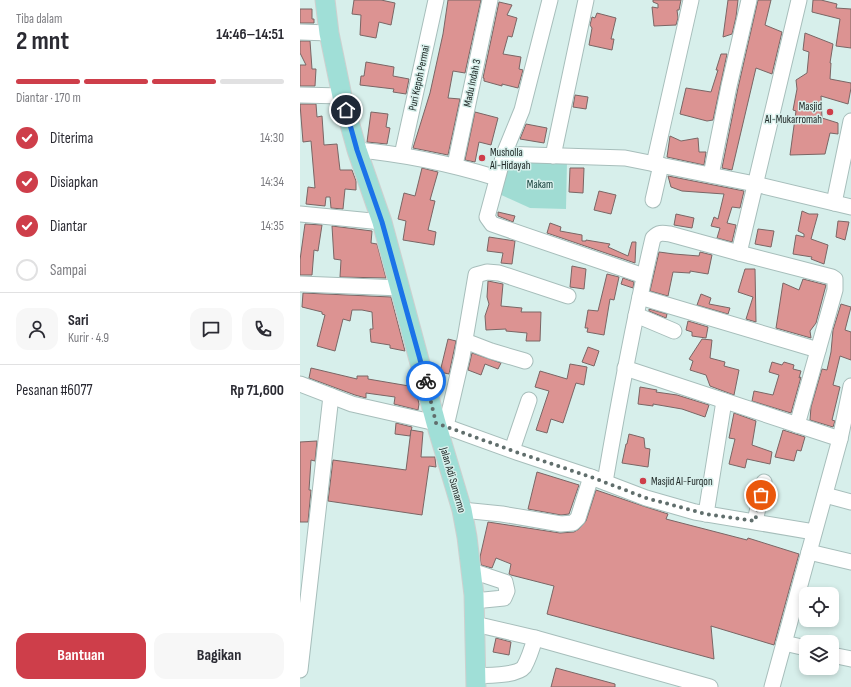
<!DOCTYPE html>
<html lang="id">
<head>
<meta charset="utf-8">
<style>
  body { margin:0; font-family:"Sofia Sans Condensed",sans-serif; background:#f7f7f7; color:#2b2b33; height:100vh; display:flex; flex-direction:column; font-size:15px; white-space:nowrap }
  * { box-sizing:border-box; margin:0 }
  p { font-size:13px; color:#7c7c81 }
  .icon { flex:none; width:22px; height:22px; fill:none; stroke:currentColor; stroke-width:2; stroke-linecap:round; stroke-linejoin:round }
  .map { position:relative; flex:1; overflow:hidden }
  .sheet { display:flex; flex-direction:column; background:#fff; width:300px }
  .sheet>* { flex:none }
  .controls { position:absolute; left:499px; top:587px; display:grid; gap:8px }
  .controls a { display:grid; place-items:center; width:40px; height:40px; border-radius:8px; background:#fff; box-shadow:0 2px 6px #0003; font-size:20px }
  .pin { position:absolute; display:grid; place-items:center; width:34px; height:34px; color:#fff; margin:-17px; border:2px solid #fff; border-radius:50%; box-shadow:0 1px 4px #0007 }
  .courier { position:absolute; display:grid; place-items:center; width:40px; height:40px; margin:-20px; border:3px solid #1a73e8; border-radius:50%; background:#fff; color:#222; box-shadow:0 1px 5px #0007 }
  .summary em { font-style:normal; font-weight:700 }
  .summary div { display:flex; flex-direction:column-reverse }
  .summary { display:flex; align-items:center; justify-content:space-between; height:68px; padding:0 16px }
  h1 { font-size:26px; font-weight:700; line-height:30px }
  .bar { display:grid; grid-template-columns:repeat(4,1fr); gap:6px 4px; align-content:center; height:48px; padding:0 16px }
  .bar i { height:5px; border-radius:3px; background:#e1e1e2 }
  .bar .selected { background:#ce3e4a }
  .bar p { grid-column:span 4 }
  .line { display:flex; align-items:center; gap:10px; padding:0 16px; border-top:1px solid #e1e1e2 }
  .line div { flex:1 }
  .round { display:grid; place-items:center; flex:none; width:42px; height:42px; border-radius:12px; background:#f7f7f7 }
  ol { padding:0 16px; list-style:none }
  li { display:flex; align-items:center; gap:12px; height:44px }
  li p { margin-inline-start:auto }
  li .icon { padding:4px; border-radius:50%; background:#ce3e4a; color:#fff; stroke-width:4 }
  li:last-child { color:#7c7c81 }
  li i { width:22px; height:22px; border:2px solid #e1e1e2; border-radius:50% }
  .cta { display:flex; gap:8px; margin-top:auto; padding:8px 16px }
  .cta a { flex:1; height:46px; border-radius:12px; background:#ce3e4a; color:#fff; font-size:16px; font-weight:700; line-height:46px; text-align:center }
  .cta a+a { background:#f7f7f7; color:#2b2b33 }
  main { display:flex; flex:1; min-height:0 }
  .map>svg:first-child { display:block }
</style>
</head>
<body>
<main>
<section class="sheet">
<div class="summary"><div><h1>2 mnt</h1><p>Tiba dalam</p></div><em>14:46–14:51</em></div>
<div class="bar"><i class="selected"></i><i class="selected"></i><i class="selected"></i><i></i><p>Diantar · 170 m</p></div>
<ol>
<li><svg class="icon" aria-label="check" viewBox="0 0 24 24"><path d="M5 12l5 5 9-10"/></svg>Diterima<p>14:30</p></li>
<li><svg class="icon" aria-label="check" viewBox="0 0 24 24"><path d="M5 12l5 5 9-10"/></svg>Disiapkan<p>14:34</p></li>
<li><svg class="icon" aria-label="check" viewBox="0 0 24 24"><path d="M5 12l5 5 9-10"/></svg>Diantar<p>14:35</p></li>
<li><i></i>Sampai</li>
</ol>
<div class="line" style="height:72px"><a class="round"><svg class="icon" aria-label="person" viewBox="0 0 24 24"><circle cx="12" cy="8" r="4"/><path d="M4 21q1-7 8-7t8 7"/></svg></a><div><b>Sari</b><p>Kurir · 4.9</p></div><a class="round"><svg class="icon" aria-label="chat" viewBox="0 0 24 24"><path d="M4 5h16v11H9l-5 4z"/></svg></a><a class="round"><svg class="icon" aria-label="phone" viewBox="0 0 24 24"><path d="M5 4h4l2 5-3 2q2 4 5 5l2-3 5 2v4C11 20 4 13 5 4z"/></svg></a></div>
<div class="line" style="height:52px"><div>Pesanan #6077</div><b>Rp 71,600</b></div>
<div class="cta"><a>Bantuan</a><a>Bagikan</a></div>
</section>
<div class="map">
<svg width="551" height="687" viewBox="0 0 551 687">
  <rect width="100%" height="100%" fill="#d7efeb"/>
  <path fill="#a0dcd3" d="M205,158l62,3 -1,48 -36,-1 -33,-15z"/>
  <g fill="#dc9392" stroke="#7a6665">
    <path d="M54,0h27l14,3 -4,22 -12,-3 -3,16 -16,-3 1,-20 -9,-1z"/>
    <path d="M148,0h33l-16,73 -12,-2 -5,27 12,1 -12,56 -35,-7 17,-55 13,-59z"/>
    <path d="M353,0h28l-2,10h-2l1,8 -2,7 -22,1 -2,-19 6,1v-4l-5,-2z"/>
    <path d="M428,0h10l-2,17 -4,17 -9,3z"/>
    <path d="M458,0h13l-6,25 17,7 -10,42 -16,-6 -24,102 -10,-2 16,-80z"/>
    <path d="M513,0h8l16,4 -1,4 15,1v39l-15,-2 4,-27 -28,-7z"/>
    <path d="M199,2l13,3 -5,10 10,3 -5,19 -4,-1 -5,18 18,3 -2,12 4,1 -5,18 -16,-4v2l-18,-5v-3h-1z"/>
    <path d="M0,9h12v10h2v4h-14z"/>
    <path d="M297,13l19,5 -5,21h3l-2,11 -23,-5 3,-17 -2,-3 2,-8 3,1z"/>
    <path d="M505,33l28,11 -3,19h1l-1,16 21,4v5l-3,16 -27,-8 1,22 16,5v11l-8,-1 -5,21 -35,1 6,-44 -3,-1 4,-21 -1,-9 11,-7 2,-21 -6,-2z"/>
    <path d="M0,41h10l2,28h4l-1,17h-15v-21h6l-6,-12z"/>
    <path d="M421,54h6l-14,66 -6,1 -27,-7 6,-26 25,4 7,-22h-2z"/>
    <path d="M66,62l28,5 -1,9 16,3 -3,15 -13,-2 1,-3 -34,-4 1,-9h3z"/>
    <path d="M275,95l13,2 -2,12 -13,-2z"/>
    <path d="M0,104h16l1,13 5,-1 2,29 13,-1 3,26h12l4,11v9l-11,-1 -2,20 -12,-1 -1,-11h-4l-1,9 -19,-2 2,-17 7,1 -4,-47 -8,1z"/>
    <path d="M71,112l17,2 -2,13 4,1 -3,16 -20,-2z"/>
    <path d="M175,112l23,6 -7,27 -12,-3 -4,20 -10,-2z"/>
    <path d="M226,124l21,4 -3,15 -24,-4z"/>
    <path d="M370,136l11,5 17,-3 1,14h7l-2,13 -37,-8z"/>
    <path d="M122,168l16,4 -8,28 5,1 -7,29 8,2 -2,13 -31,-5 3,-19 -8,-2 6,-26 11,3z"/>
    <path d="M270,168h14l-1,25 -14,-1z"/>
    <path d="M368,176l76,15 -4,17 -8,-1 -5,16 9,2 -4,17 -15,-4 3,-10 -9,-2 3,-9 4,2 6,-25 -42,-3 -11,-4z"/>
    <path d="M299,191l17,4 -5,19 -17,-4z"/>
    <path d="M502,211l7,3h9l-7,25 17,6 -4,19 -13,-5 1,-2 -19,-3 3,-19 8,2v-3l-6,-3z"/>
    <path d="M198,212l17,4 -2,6 -15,-6z"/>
    <path d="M376,214l18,4 -2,10 -18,-3z"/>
    <path d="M538,221l11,1 -4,18 -9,-3z"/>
    <path d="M250,223l11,4 -1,4 22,4v6h4v-1l24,4 -2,3 20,9 4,-14h4l-1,21 -88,-30z"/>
    <path d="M5,224l17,1 -4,26 -4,-1 -2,25h-12v-15z"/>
    <path d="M32,226l40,5 -1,12 6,1 9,34 -46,-1 1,-17 -7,-1z"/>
    <path d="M458,229l16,2 -3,16 -16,-3z"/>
    <path d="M189,237l26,4 -3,23 -11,-1 2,-10 -16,-2z"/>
    <path d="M359,252l15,2 25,2 1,-4 12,3 -4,19 -18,-3v2l-17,-1 -5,24 -18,-5z"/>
    <path d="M272,266l14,3 -2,20 -14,-2z"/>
    <path d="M445,269h10l1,53 -10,-3 7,-22 -15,-5z"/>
    <path d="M307,274l12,3 -5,23 -4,-1 -6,36 -17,-3 1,-4h-3l3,-18 10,1z"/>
    <path d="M323,278l11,4 -1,6 -12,-4z"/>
    <path d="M503,279l23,6 -10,38 -6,8 1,7 -35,-10 7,-45 16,7z"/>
    <path d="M188,281l15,3 -2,22 21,2 -1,4h20l-1,29h-14l1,-8 -21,-2v-2l-20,1 -1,-14 4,-12 -2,-7z"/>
    <path d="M3,293l88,4 14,54 -15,-3v-3l-19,-3 -1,-13h3l-1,-17 -10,-2h-10l-2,11 -7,-2 -8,32 -18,-5 8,-31 -3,-1v-2l-20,-5z"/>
    <path d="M401,294l10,4 -2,6 21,4 -2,6 -31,-9z"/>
    <path d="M541,304l10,3 -6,23 6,2v28l-11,-4 -7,29 7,2 -8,33 3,1 -2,6 -23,-7 1,-13 11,-38 5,1 4,-18 2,-22z"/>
    <path d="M349,309l18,5 -1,4 -17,-7z"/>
    <path d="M388,321l20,6 -2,11 -14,-2v-4l-6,-2z"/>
    <path d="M148,339l8,2 -7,33 -9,-2z"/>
    <path d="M402,339l10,1 -2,18 15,4 -1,4 15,4 -5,25 -24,-9 -4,-11 -16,-5 3,-9 -4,-2z"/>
    <path d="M288,347l11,4 -5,15 -12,-4z"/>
    <path d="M172,353l29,10 -3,6 -13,-5 -4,11 -13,-5z"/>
    <path d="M472,362l10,3 2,-3 10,3 -1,4 8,2 -2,7 2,-1 -10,36 -39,-12 2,-10 19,4 6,-20 -10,-3z"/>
    <path d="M270,364l17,3 -3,18 -8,-2 -13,40 -12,-4 -4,14 -11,-3 13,-39 -14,-4 5,-16 27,8z"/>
    <path d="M11,368l46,11v-3h11v3l47,8 4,17 -1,6 -24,-6 1,-7 -29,-4v5l-11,-3 -46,-17z"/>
    <path d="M340,387l17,3 -1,2 21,3 32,10 -4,12 -23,-8 -29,-5v2l-15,-2z"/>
    <path d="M434,413l22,8 -4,24 20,7 -2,12 -23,-5 -2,9 -16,-4 6,-25 -6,-1z"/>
    <path d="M96,423l16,4 -2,9 -15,-2z"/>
    <path d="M111,430l12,2 -2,25h14v1l1,9 -7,-1 -7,49 -94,-14 5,-41 73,10z"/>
    <path d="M483,430l22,7 -4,14 -4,-1 -3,11 -19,-4z"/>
    <path d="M329,434l15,4 1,10 5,1 -2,18 -26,-4 4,-19h1z"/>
    <path d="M17,441l-2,20 -4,-1 -2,30h2l-3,32h-8v-80z"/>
    <path d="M237,472l42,13 -10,29 -8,1 -33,-6z"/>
    <path d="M296,490l47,16 25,8 -2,5 81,21 1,-2 51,16 -25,91 -63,-19 3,33 -167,-45 7,-28 -43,-11 -2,-1 2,-10 -15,-6 -4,10 -11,-3 -1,-8 8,-35 72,11 14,-1 5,-3 7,-8z"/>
    <path d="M196,638l15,4 -2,13 -16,-3z"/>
    <path d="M256,668l59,16v3h-64z"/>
  </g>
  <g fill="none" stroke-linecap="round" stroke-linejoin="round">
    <g stroke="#a7bebb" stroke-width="17">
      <g id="minor">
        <path d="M0,32l29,1"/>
        <path d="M0,95l42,1"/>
        <path d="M57,150c48,4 94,14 140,28"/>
        <path d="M204,154l18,-44 28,-110"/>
        <path d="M102,155l34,-155"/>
        <path d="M253,156l33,-156"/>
        <path d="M354,164l37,-164"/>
        <path d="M155,165l35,-165"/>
        <path d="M411,175l18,-89 20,-86"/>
        <path d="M353,200l8,-35"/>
        <path d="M534,203l17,-82"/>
        <path d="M0,214l82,8"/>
        <path d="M439,253l60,-253"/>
        <path d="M344,276l-152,-52 -5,-7 17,-63 121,4 130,26 96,23"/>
        <path d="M0,284l101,4"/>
        <path d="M340,297l178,53"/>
        <path d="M336,315l38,16"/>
        <path d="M165,341l26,10 34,10"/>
        <path d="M325,368l215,71"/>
        <path d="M0,384l52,20 84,19 83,30 72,24 55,21 49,14 119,20"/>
        <path d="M146,426l16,-69 14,-82 11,-3 12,1 69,23"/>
        <path d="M212,450l17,-50"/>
        <path d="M305,482c14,-82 29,-163 48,-244 6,-6 10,-5 17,-4l69,19 93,24 3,2v11l-38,135"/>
        <path d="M525,495l26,7"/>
        <path d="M162,510l40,4 59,10 12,-1 5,-5 13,-41"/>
        <path d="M406,514l18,-113"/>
        <path d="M455,521l9,-39"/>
        <path d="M509,552l42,10"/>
        <path d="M172,571l33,11 2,9 -3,7 -30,3"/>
        <path d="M175,624l60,14 175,49"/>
        <path d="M484,643l22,5"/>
        <path d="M532,655l19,4"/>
        <path d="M0,670l31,-274"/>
        <path d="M176,676c11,-1 41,0 48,-9 4,-7 9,-22 11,-29"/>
        <path d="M472,687l68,-248 11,-53"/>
      </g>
    </g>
    <g stroke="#ced0cf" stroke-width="21">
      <path id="major" d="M25,0l4,33 13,63 15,54 25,72 54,201 26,87 5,27 7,58 2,92"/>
    </g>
    <use href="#minor" stroke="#fff" stroke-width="15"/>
    <use href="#major" stroke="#a0dfd7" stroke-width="19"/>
  </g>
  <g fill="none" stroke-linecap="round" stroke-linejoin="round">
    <path stroke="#606e6c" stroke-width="4" stroke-dasharray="0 7.2" d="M126,381l10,42 83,30 72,24 55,21 60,16 49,7 6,-26"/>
    <path stroke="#1a73e8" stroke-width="5" d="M46,110l11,40 25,72 44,159"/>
  </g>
  <g fill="#ce3e4a" stroke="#d7efeb" stroke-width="1.5">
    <circle cx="530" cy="112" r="4"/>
    <circle cx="182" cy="158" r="4"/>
    <circle cx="343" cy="481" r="4"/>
  </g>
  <g text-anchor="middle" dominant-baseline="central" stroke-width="3" stroke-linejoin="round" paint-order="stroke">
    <g font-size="11" fill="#202927" stroke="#d7efeb">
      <text transform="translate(119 78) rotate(-78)">Puri Kepoh Permai</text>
      <text transform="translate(172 83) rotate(-78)">Madu Indah 3</text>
      <text transform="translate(153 480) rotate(74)">Jalan Adi Sumarmo</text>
    </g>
    <g font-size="11" fill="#202927" stroke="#d7efeb" text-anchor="start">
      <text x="522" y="106" text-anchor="end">Masjid<tspan x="522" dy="13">Al-Mukarromah</tspan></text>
      <text x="190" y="152">Musholla<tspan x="190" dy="13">Al-Hidayah</tspan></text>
      <text x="351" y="481">Masjid Al-Furqon</text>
    </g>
    <g font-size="11" fill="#16403b" stroke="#d7efeb">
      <text x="240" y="184">Makam</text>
    </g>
  </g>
</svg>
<div class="controls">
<a><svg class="icon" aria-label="locate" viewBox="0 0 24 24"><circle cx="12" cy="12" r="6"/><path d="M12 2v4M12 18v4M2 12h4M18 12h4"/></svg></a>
<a><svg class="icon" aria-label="layers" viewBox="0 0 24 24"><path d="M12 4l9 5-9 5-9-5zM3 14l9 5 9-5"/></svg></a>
</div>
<div class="pin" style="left:461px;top:495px;background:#ea580c"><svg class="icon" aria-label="bag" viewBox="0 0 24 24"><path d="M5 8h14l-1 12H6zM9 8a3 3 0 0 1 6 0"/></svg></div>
<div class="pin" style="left:46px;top:110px;background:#1f2937"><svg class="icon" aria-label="home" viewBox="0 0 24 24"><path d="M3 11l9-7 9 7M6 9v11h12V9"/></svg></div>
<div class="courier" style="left:126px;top:381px"><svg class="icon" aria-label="bike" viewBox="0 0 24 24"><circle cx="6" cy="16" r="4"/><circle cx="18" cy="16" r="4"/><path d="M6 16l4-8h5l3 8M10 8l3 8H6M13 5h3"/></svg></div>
</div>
</main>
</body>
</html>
